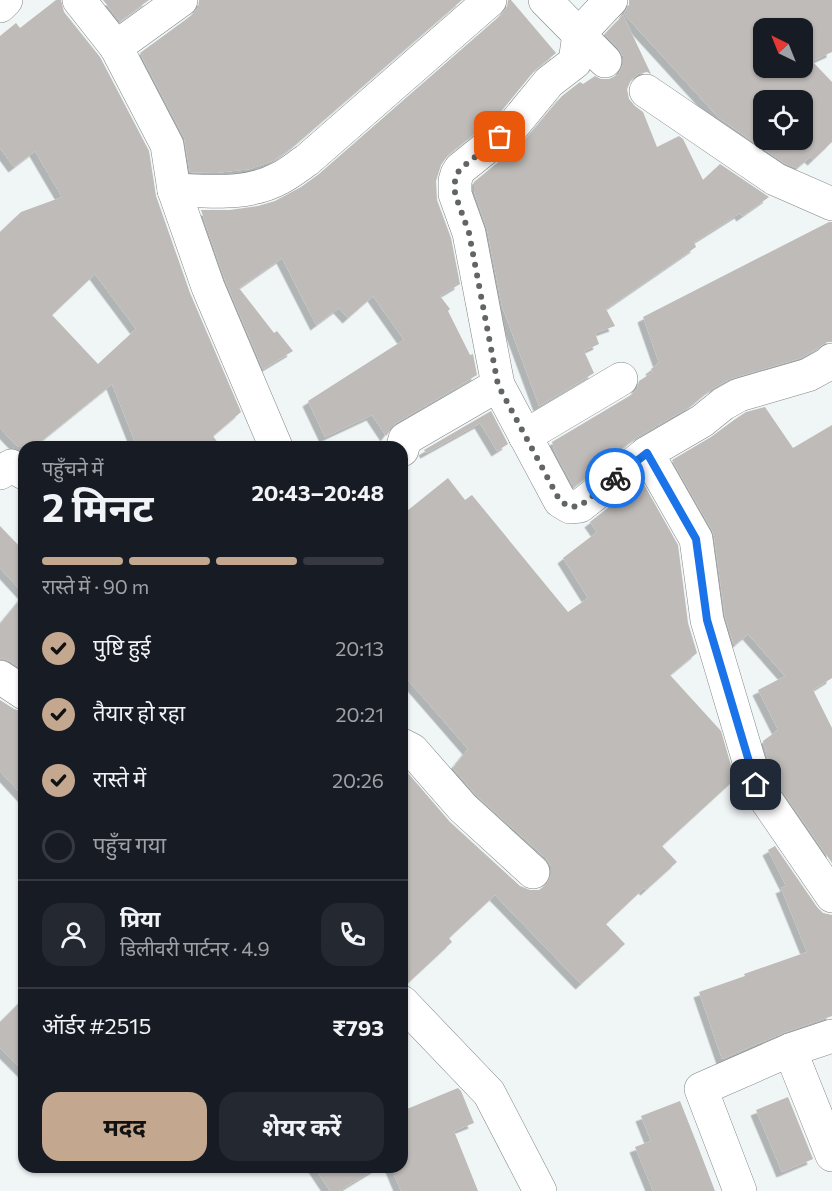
<!DOCTYPE html>
<html lang="hi">
<head>
<meta charset="utf-8">
<style>
  body { margin:0; font-family:Commissioner,"Noto Sans Devanagari",sans-serif; background:#242831; color:#f1f3f6; height:100vh; display:flex; flex-direction:column; font-size:22px; white-space:nowrap }
  * { box-sizing:border-box; margin:0 }
  p { font-size:20px; color:#9ea1a6 }
  .icon { flex:none; width:33px; height:33px; fill:none; stroke:currentColor; stroke-width:2; stroke-linecap:round; stroke-linejoin:round }
  .map { position:relative; flex:1; overflow:hidden }
  .panel { position:absolute; left:18px; top:441px; width:390px; height:732px; display:flex; flex-direction:column; background:#171b24; border-radius:18px; box-shadow:0 2px 4px #0004 }
  .panel>* { flex:none }
  .needle { width:39px; rotate:317deg }
  .tools { position:absolute; left:753px; top:18px; display:grid; gap:12px }
  .tools a { display:grid; place-items:center; width:60px; height:60px; border-radius:12px; background:#171b24; box-shadow:0 2px 4px #0004; font-size:30px }
  .pin { position:absolute; display:grid; place-items:center; width:51px; height:51px; color:#fff; margin:-26px; border-radius:12px; box-shadow:0 3px 9px #0006 }
  .courier { position:absolute; display:grid; place-items:center; width:60px; height:60px; margin:-30px; border:4px solid #1a73e8; border-radius:50%; background:#fff; color:#222; box-shadow:0 2px 8px #0007 }
  .head em { font-style:normal; font-weight:700 }
  .head div { display:flex; flex-direction:column-reverse }
  .head { display:flex; align-items:center; justify-content:space-between; height:102px; padding:0 24px }
  h1 { font-size:39px; font-weight:700; line-height:45px }
  .bar { display:grid; grid-template-columns:repeat(4,1fr); gap:9px 6px; align-content:center; height:72px; padding:0 24px }
  .bar i { height:8px; border-radius:4px; background:#363941 }
  .bar .current { background:#c3a78f }
  .bar p { grid-column:span 4 }
  .line { display:flex; align-items:center; gap:15px; padding:0 24px; border-top:2px solid #363941 }
  .line div { flex:1 }
  .round { display:grid; place-items:center; flex:none; width:63px; height:63px; border-radius:18px; background:#242831 }
  ol { padding:0 24px; list-style:none }
  li { display:flex; align-items:center; gap:18px; height:66px }
  li p { margin-inline-start:auto }
  li .icon { padding:6px; border-radius:50%; background:#c3a78f; color:#111; stroke-width:4 }
  li:last-child { color:#9ea1a6 }
  li i { width:33px; height:33px; border:3px solid #363941; border-radius:50% }
  .cta { display:flex; gap:12px; margin-top:auto; padding:12px 24px }
  .cta a { flex:1; height:69px; border-radius:18px; background:#c3a78f; color:#111; font-size:24px; font-weight:700; line-height:69px; text-align:center }
  .cta a+a { background:#242831; color:#f1f3f6 }
  .map>svg:first-child { display:block }
</style>
</head>
<body>
<div class="map">
<svg width="832" height="1191" viewBox="0 0 832 1191">
  <defs>
    <filter id="shadow"><feDropShadow dx="-5.5" dy="5.5" stdDeviation="0" flood-color="#0004"/></filter>
  </defs>
  <rect width="100%" height="100%" fill="#f0f5f6"/>
  <g fill="#bfbbb8" fill-rule="evenodd" filter="url(#shadow)">
    <path d="M56,0h5l3,12 36,45 49,94 7,45 34,97 51,119 -28,24 8,11h-84l-25,-63 -78,63h-16l-18,-19v-196l21,-20 41,-15 -27,-46 -21,16 -14,-19v-112l16,-13 4,5zM95,274l41,55 -38,35 -46,-49z"/>
    <path d="M103,0h46l-29,21z"/>
    <path d="M199,0h263l-167,145 -12,9 -11,7 -22,8 -35,4 -25,-1 -6,-35 -44,-84 52,-38 6,-7z"/>
    <path d="M508,0h3l45,53 -21,17 -36,44 -51,41 -7,10 -5,16 1,19 14,38 9,46 -20,12 10,13 -2,2 22,44 3,-1 4,21 -81,48 -10,13 -14,-21 -47,22 -17,-36 86,-55 10,-6 -31,-44 -25,22 -9,-10 -23,17 -34,-67 -43,30 35,45 3,-2 16,20 -30,18 -38,-89 -24,-70h29l28,-4 17,-5 26,-14 18,-13 183,-160 5,-7z"/>
    <path d="M629,0h203v52l-20,9 20,21v60l-19,18 -3,-3 -13,11 -13,-5 -66,-46 -94,-103 5,-9zM764,28h38v40h-38zM764,100h38v40h-38z"/>
    <path d="M623,15l28,59 -4,-2 -9,2 -7,6 -4,9 2,10 6,7 8,6 14,35 22,-11 4,3 20,41 17,-16 49,33 -27,19 -2,-3 -46,29 2,5 -90,62 9,17 -20,7 4,11 -15,7 10,22 -55,33 -37,-100 -15,-77 -13,-38v-9l50,-41 38,-45 18,-14 3,2 12,-8 6,3h8l10,-5 4,-9v-9l-5,-8 -13,-14z"/>
    <path d="M829,222h3v120h-5l-26,16 -71,21 -19,10 -20,17 -56,32 -61,49 -19,-35 -3,-10 79,-47 6,-6 2,-8 14,-9 -2,-3 8,-6 -16,-46z"/>
    <path d="M765,407l28,41 39,-23v253l-19,12 19,38v135l-59,-86 -10,-36 15,-11 -20,-40 27,-14 -37,-42 -13,11 -2,-3 -8,-26 -11,-80 -2,-6 -40,-70 39,-23 23,-17 12,-8z"/>
    <path d="M491,411l17,33 -11,7 -17,-28 -54,30 -2,-3z"/>
    <path d="M448,478l17,22 7,-5 96,117 20,-14 -25,-40 34,-26 -7,-10 52,-41 36,64 10,78 9,30 -27,22 51,56 14,48 -73,67 15,16 -31,28 -2,-2 -38,36 19,20 -44,40 -86,-89 -46,43 3,4 -45,42h-5v-215l5,3 43,50 70,64 10,4h9l8,-6 4,-9v-9l-5,-8 -70,-63 -23,-27 15,-19 -66,-76v-158z"/>
    <path d="M0,526l24,25v43l-24,-26z"/>
    <path d="M24,595v75l-14,-9 -10,-3v-34z"/>
    <path d="M0,700l14,9 10,3v85l-24,-26z"/>
    <path d="M775,846l42,61 6,6 9,2v101l-49,17 -61,26 -23,-67 46,-16 -1,-2 63,-22 -26,-64 5,-2 -18,-36z"/>
    <path d="M24,998v74l-24,-24v-26z"/>
    <path d="M458,1088l3,3 13,32 -20,8 24,60h-77l-10,-24h11v-56z"/>
    <path d="M788,1097l25,62 -31,13 -26,-62z"/>
    <path d="M680,1101l17,43 18,47h-62l-18,-44 16,-6 -10,-25z"/>
    <path d="M314,1167h64l-39,24h-9z"/>
  </g>
  <g fill="none" stroke-linecap="round" stroke-linejoin="round">
    <g stroke="#808586" stroke-width="34">
      <g id="minor">
        <path d="M79,0l37,47 51,98 7,45 34,97 68,160"/>
        <path d="M545,0l60,61"/>
        <path d="M0,6l6,-6"/>
        <path d="M116,47l65,-47"/>
        <path d="M646,91l129,88 57,25"/>
        <path d="M174,190c36,1 73,6 106,-12 10,-5 18,-12 27,-18l183,-160"/>
        <path d="M498,385l62,116 10,6 10,-1 67,-53 55,-32 21,-17 16,-9 69,-20 20,-11 4,-4"/>
        <path d="M525,436l96,-57"/>
        <path d="M402,450l3,-11 93,-54 -29,-152 -14,-39v-13l2,-7 3,-5 52,-42 37,-45 26,-20 4,-28 32,-34"/>
        <path d="M647,453l49,86 11,81 49,165 76,111"/>
        <path d="M0,473l11,-7 13,7"/>
        <path d="M0,677l24,16"/>
        <path d="M402,745l10,5 51,58 70,64"/>
        <path d="M402,1002l87,91 51,98"/>
        <path d="M790,1050l42,105"/>
        <path d="M740,1191l-39,-102 89,-39 42,-14"/>
      </g>
    </g>
    <use href="#minor" stroke="#fff" stroke-width="33"/>
  </g>
  <g fill="none" stroke-linecap="round" stroke-linejoin="round">
    <path stroke="#626566" stroke-width="6" stroke-dasharray="0 10.8" d="M500,137l-40,32 -3,5 -2,7v13l14,39 29,152 62,116 10,6 10,-1 35,-28"/>
    <path stroke="#1a73e8" stroke-width="8" d="M615,478l32,-25 49,86 11,81 49,165"/>
  </g>
</svg>
<div class="tools">
<a><svg class="needle" viewBox="-14 -14 28 28"><path d="M0-13l5 13h-10z" fill="#e53935"/><path d="M0 13l5-13h-10z" fill="#9ea1a6"/></svg></a>
<a><svg class="icon" aria-label="locate" viewBox="0 0 24 24"><circle cx="12" cy="12" r="6"/><path d="M12 2v4M12 18v4M2 12h4M18 12h4"/></svg></a>
</div>
<div class="pin" style="left:500px;top:137px;background:#ea580c"><svg class="icon" aria-label="bag" viewBox="0 0 24 24"><path d="M5 8h14l-1 12H6zM9 8a3 3 0 0 1 6 0"/></svg></div>
<div class="pin" style="left:756px;top:785px;background:#1f2937"><svg class="icon" aria-label="home" viewBox="0 0 24 24"><path d="M3 11l9-7 9 7M6 9v11h12V9"/></svg></div>
<div class="courier" style="left:615px;top:478px"><svg class="icon" aria-label="bike" viewBox="0 0 24 24"><circle cx="6" cy="16" r="4"/><circle cx="18" cy="16" r="4"/><path d="M6 16l4-8h5l3 8M10 8l3 8H6M13 5h3"/></svg></div>
<section class="panel">
<div class="head"><div><h1>2 मिनट</h1><p>पहुँचने में</p></div><em>20:43–20:48</em></div>
<div class="bar"><i class="current"></i><i class="current"></i><i class="current"></i><i></i><p>रास्ते में · 90 m</p></div>
<ol>
<li><svg class="icon" aria-label="check" viewBox="0 0 24 24"><path d="M5 12l5 5 9-10"/></svg>पुष्टि हुई<p>20:13</p></li>
<li><svg class="icon" aria-label="check" viewBox="0 0 24 24"><path d="M5 12l5 5 9-10"/></svg>तैयार हो रहा<p>20:21</p></li>
<li><svg class="icon" aria-label="check" viewBox="0 0 24 24"><path d="M5 12l5 5 9-10"/></svg>रास्ते में<p>20:26</p></li>
<li><i></i>पहुँच गया</li>
</ol>
<div class="line" style="height:108px"><a class="round"><svg class="icon" aria-label="person" viewBox="0 0 24 24"><circle cx="12" cy="8" r="4"/><path d="M4 21q1-7 8-7t8 7"/></svg></a><div><b>प्रिया</b><p>डिलीवरी पार्टनर · 4.9</p></div><a class="round"><svg class="icon" aria-label="phone" viewBox="0 0 24 24"><path d="M5 4h4l2 5-3 2q2 4 5 5l2-3 5 2v4C11 20 4 13 5 4z"/></svg></a></div>
<div class="line" style="height:78px"><div>ऑर्डर #2515</div><b>₹793</b></div>
<div class="cta"><a>मदद</a><a>शेयर करें</a></div>
</section>
</div>
</body>
</html>
